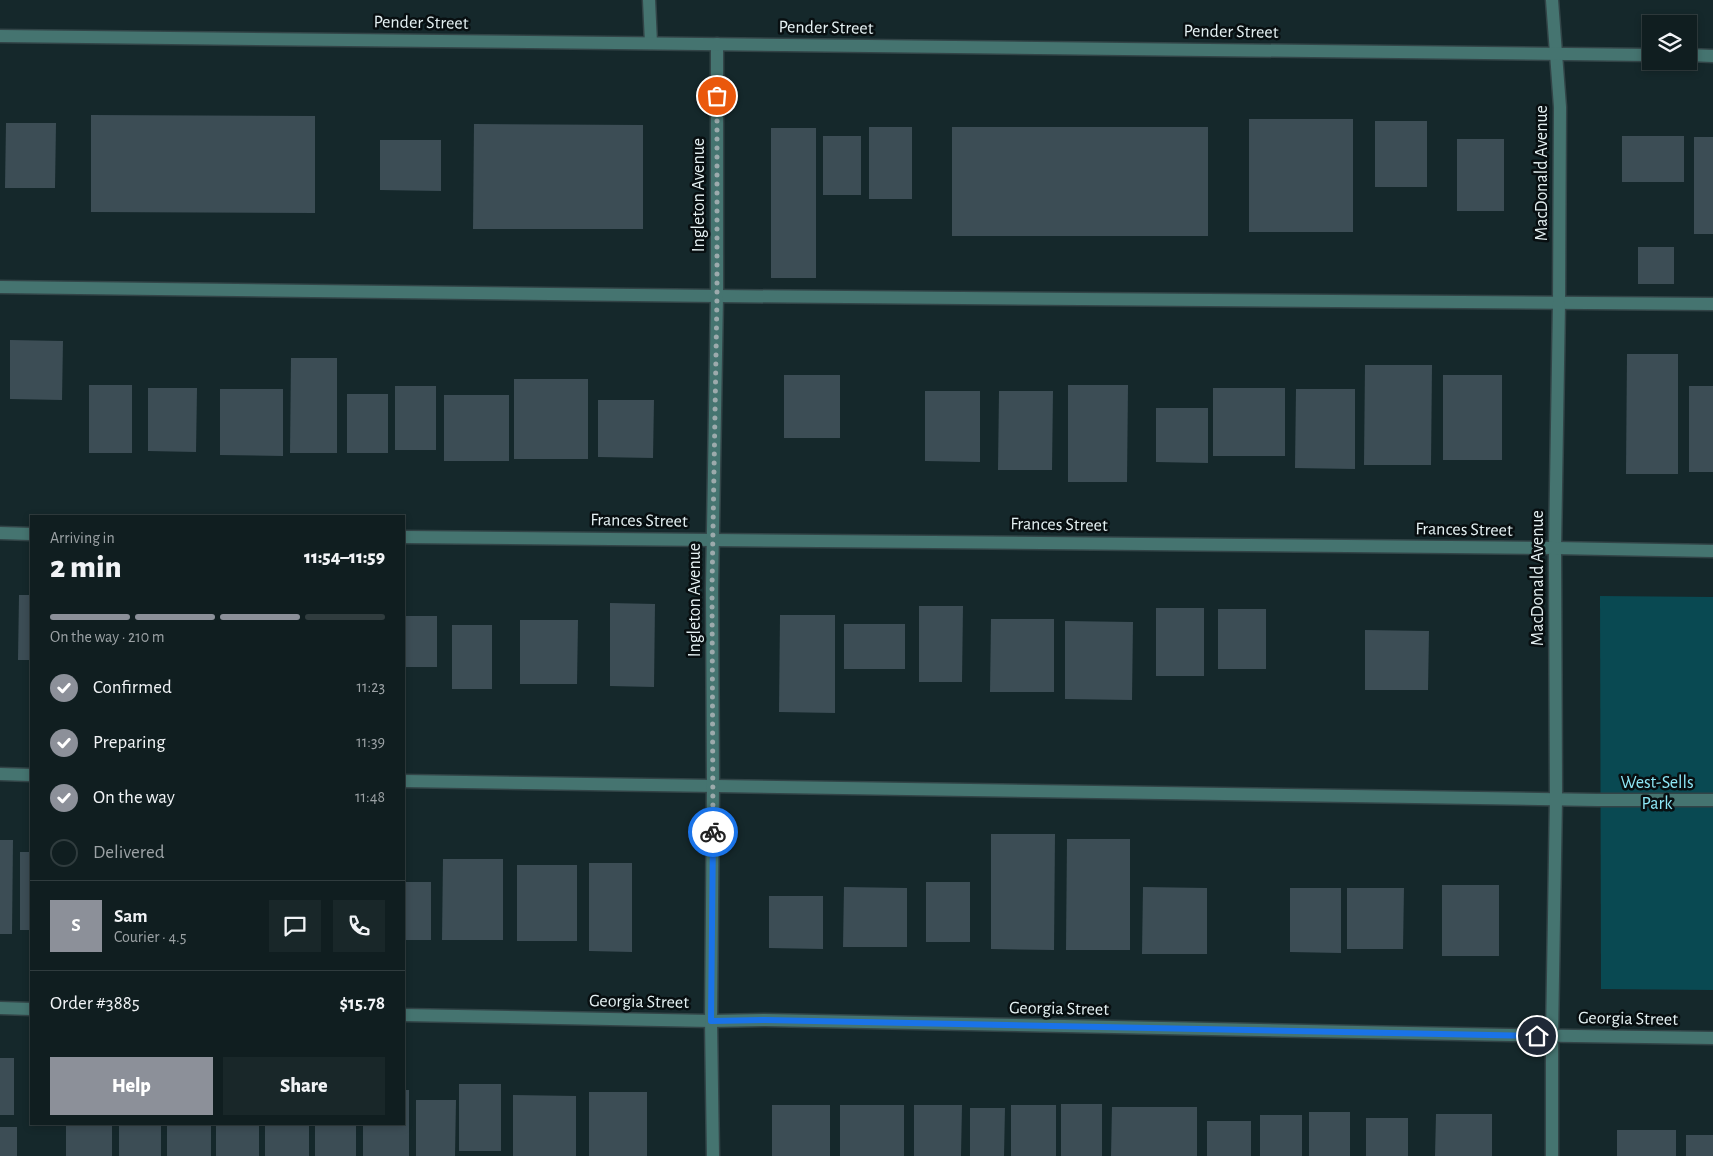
<!DOCTYPE html>
<html lang="en">
<head>
<meta charset="utf-8">
<style>
  body { margin:0; font-family:"Alegreya Sans",sans-serif; background:#192729; color:#f1f3f6; height:100vh; display:flex; flex-direction:column; font-size:19px; white-space:nowrap }
  * { box-sizing:border-box; margin:0 }
  p { font-size:16px; color:#9ca2a5 }
  .icon { flex:none; width:28px; height:28px; fill:none; stroke:currentColor; stroke-width:2; stroke-linecap:round; stroke-linejoin:round }
  .map { position:relative; flex:1; overflow:hidden }
  .side { position:absolute; left:30px; top:515px; width:375px; height:610px; display:flex; flex-direction:column; background:#101e20; border-radius:0px; box-shadow:0 2px 8px #0003,0 0 0 1px #303c3e }
  .side>* { flex:none }
  .controls { position:absolute; left:1642px; top:15px; display:grid; gap:10px }
  .controls a { display:grid; place-items:center; width:55px; height:55px; border-radius:0px; background:#101e20; box-shadow:0 2px 8px #0003,0 0 0 1px #303c3e; font-size:25px }
  .pin { position:absolute; display:grid; place-items:center; width:42px; height:42px; color:#fff; margin:-21px; border:2px solid #fff; border-radius:50%; box-shadow:0 1px 5px #0007 }
  .courier { position:absolute; display:grid; place-items:center; width:50px; height:50px; margin:-25px; border:4px solid #1a73e8; border-radius:50%; background:#fff; color:#222; box-shadow:0 1px 6px #0007 }
  .headline em { font-style:normal; font-weight:800 }
  .headline div { display:flex; flex-direction:column-reverse }
  .headline { display:flex; align-items:center; justify-content:space-between; height:85px; padding:0 20px }
  h1 { font-size:32px; font-weight:800; line-height:38px }
  .bar { display:grid; grid-template-columns:repeat(4,1fr); gap:8px 5px; align-content:center; height:60px; padding:0 20px }
  .bar i { height:6px; border-radius:4px; background:#303c3e }
  .bar .current { background:#8c9099 }
  .bar p { grid-column:span 4 }
  .line { display:flex; align-items:center; gap:12px; padding:0 20px; border-top:1px solid #303c3e }
  .line div { flex:1 }
  .round { display:grid; place-items:center; flex:none; width:52px; height:52px; border-radius:0px; background:#192729 }
  ol { padding:0 20px; list-style:none }
  li { display:flex; align-items:center; gap:15px; height:55px }
  li p { margin-inline-start:auto }
  li .icon { padding:5px; border-radius:50%; background:#8c9099; color:#fff; stroke-width:4 }
  li:last-child { color:#9ca2a5 }
  li i { width:28px; height:28px; border:2px solid #303c3e; border-radius:50% }
  .button { display:flex; gap:10px; margin-top:auto; padding:10px 20px }
  .button a { flex:1; height:58px; border-radius:0px; background:#8c9099; color:#fff; font-size:20px; font-weight:800; line-height:58px; text-align:center }
  .button a+a { background:#192729; color:#f1f3f6 }
  .map>svg:first-child { display:block }
</style>
</head>
<body>
<div class="map">
<svg width="1713" height="1156" viewBox="0 0 1713 1156">
  <rect width="100%" height="100%" fill="#15282b"/>
  <path fill="#094952" d="M1600,596l113,1v393l-112,-1z"/>
  <g fill="#3c4d55">
    <path d="M91,115l224,1v97l-224,-1z"/>
    <rect x="1249" y="119" width="104" height="113"/>
    <rect x="1375" y="121" width="52" height="66"/>
    <path d="M6,123h50l-1,65h-50z"/>
    <path d="M474,124l169,1v104h-170z"/>
    <rect x="869" y="127" width="43" height="72"/>
    <rect x="952" y="127" width="256" height="109"/>
    <rect x="771" y="128" width="45" height="150"/>
    <rect x="823" y="136" width="38" height="59"/>
    <rect x="1622" y="136" width="62" height="46"/>
    <rect x="1694" y="137" width="19" height="97"/>
    <rect x="1457" y="139" width="47" height="72"/>
    <path d="M380,140h61v51l-61,-1z"/>
    <rect x="1638" y="247" width="36" height="37"/>
    <path d="M10,340l53,1 -1,59 -52,-1z"/>
    <path d="M1627,354h51v120h-52z"/>
    <path d="M291,358h46v95h-47z"/>
    <path d="M1365,365h67l-1,100h-67z"/>
    <rect x="784" y="375" width="56" height="63"/>
    <rect x="1443" y="375" width="59" height="85"/>
    <rect x="514" y="379" width="74" height="80"/>
    <rect x="89" y="385" width="43" height="68"/>
    <path d="M1068,385h60l-1,97h-59z"/>
    <rect x="395" y="386" width="41" height="64"/>
    <rect x="1689" y="386" width="24" height="86"/>
    <path d="M148,388h49l-1,64 -48,-1z"/>
    <rect x="1213" y="388" width="72" height="68"/>
    <path d="M220,389h63v67l-63,-1z"/>
    <path d="M1296,389h59v80l-60,-1z"/>
    <path d="M925,391h55v71l-55,-1z"/>
    <path d="M999,391h54l-1,79h-54z"/>
    <rect x="347" y="394" width="41" height="59"/>
    <rect x="444" y="395" width="65" height="66"/>
    <path d="M598,400h56l-1,58 -55,-1z"/>
    <path d="M1156,408h52v55l-52,-1z"/>
    <path d="M19,595h12v65h-13z"/>
    <path d="M610,603l45,1 -1,83 -44,-1z"/>
    <path d="M919,606h44l-1,76h-43z"/>
    <rect x="1156" y="608" width="48" height="68"/>
    <rect x="1218" y="609" width="48" height="60"/>
    <path d="M780,615h55v98l-56,-1z"/>
    <rect x="404" y="616" width="33" height="51"/>
    <path d="M991,619h63v73h-64z"/>
    <path d="M520,620h58l-1,64h-57z"/>
    <path d="M1065,621l68,1 -1,78 -67,-1z"/>
    <rect x="844" y="624" width="61" height="45"/>
    <rect x="452" y="625" width="40" height="64"/>
    <path d="M1365,630l64,1 -1,59h-63z"/>
    <path d="M991,834h64l-1,116 -63,-1z"/>
    <path d="M1067,839h63v111h-64z"/>
    <path d="M0,840h13l-1,94h-12z"/>
    <rect x="20" y="852" width="11" height="78"/>
    <path d="M443,859h60v81h-61z"/>
    <path d="M589,863h43v89l-43,-1z"/>
    <rect x="517" y="865" width="60" height="76"/>
    <rect x="404" y="882" width="27" height="58"/>
    <rect x="926" y="882" width="44" height="60"/>
    <rect x="1442" y="885" width="57" height="71"/>
    <path d="M844,887l63,1v59h-64z"/>
    <path d="M1143,887l64,1v66h-65z"/>
    <path d="M1290,888h51v65l-51,-1z"/>
    <path d="M1347,888h57l-1,61h-56z"/>
    <path d="M769,896h54v53l-54,-1z"/>
    <rect x="0" y="1058" width="14" height="57"/>
    <rect x="459" y="1084" width="42" height="67"/>
    <path d="M404,1090h5v66h-46v-32h41z"/>
    <rect x="589" y="1092" width="58" height="64"/>
    <path d="M513,1095l63,1v60h-63z"/>
    <path d="M416,1100h40l-1,56h-39z"/>
    <rect x="1061" y="1104" width="41" height="52"/>
    <rect x="772" y="1105" width="58" height="51"/>
    <rect x="840" y="1105" width="64" height="51"/>
    <path d="M914,1105h48l-1,51h-47z"/>
    <rect x="1011" y="1105" width="45" height="51"/>
    <path d="M1112,1107h85v49h-86z"/>
    <path d="M970,1108h35l-1,48h-34z"/>
    <rect x="1309" y="1112" width="41" height="44"/>
    <path d="M1436,1114h56v42h-57z"/>
    <rect x="1260" y="1115" width="42" height="41"/>
    <rect x="1366" y="1118" width="42" height="38"/>
    <rect x="1207" y="1121" width="44" height="35"/>
    <rect x="66" y="1124" width="46" height="32"/>
    <rect x="119" y="1124" width="42" height="32"/>
    <rect x="167" y="1124" width="44" height="32"/>
    <rect x="216" y="1124" width="43" height="32"/>
    <rect x="265" y="1124" width="44" height="32"/>
    <rect x="315" y="1124" width="41" height="32"/>
    <rect x="0" y="1127" width="17" height="29"/>
    <rect x="1617" y="1130" width="59" height="26"/>
    <rect x="1686" y="1135" width="27" height="21"/>
  </g>
  <g fill="none" stroke-linecap="round" stroke-linejoin="round">
    <g stroke="#324447" stroke-width="15">
      <g id="service">
        <path d="M649,0l2,43"/>
        <path d="M0,287l717,9 996,8"/>
        <path d="M0,774l31,1"/>
        <path d="M404,781l1193,19h116"/>
      </g>
    </g>
    <g stroke="#324447" stroke-width="15">
      <g id="minor">
        <path d="M1552,0l8,107 -1,196 -4,245 1,250 -4,238v120"/>
        <path d="M0,533l31,1"/>
        <path d="M404,537l1151,11 158,3"/>
        <path d="M0,1008l31,1"/>
        <path d="M404,1015l307,6 54,-1 745,15 203,3"/>
        <path d="M713,1156l-2,-135 2,-235 -1,-198 5,-292v-252"/>
      </g>
    </g>
    <g stroke="#324447" stroke-width="15">
      <g id="tertiary">
        <path d="M0,36l1651,19"/>
        <path d="M1689,55l24,1"/>
      </g>
    </g>
    <use href="#service" stroke="#457470" stroke-width="12"/>
    <use href="#minor" stroke="#457470" stroke-width="12"/>
    <use href="#tertiary" stroke="#457470" stroke-width="12"/>
  </g>
  <g fill="none" stroke-linecap="round" stroke-linejoin="round">
    <path stroke="#9caaac" stroke-width="5" stroke-dasharray="0 9" d="M713,832l-1,-244 5,-292v-200"/>
    <path stroke="#1a73e8" stroke-width="6" d="M713,832l-2,189 54,-1 772,16"/>
  </g>
  <g text-anchor="middle" dominant-baseline="central" stroke-width="5" stroke-linejoin="round" paint-order="stroke">
    <g font-size="18" fill="#e4f0f2" stroke="#080f11">
      <text transform="translate(421 23) rotate(1)">Pender Street</text>
      <text transform="translate(826 28) rotate(1)">Pender Street</text>
      <text transform="translate(1231 32) rotate(1)">Pender Street</text>
      <text transform="translate(1542 173) rotate(-90)">MacDonald Avenue</text>
      <text transform="translate(699 195) rotate(-90)">Ingleton Avenue</text>
      <text transform="translate(639 521) rotate(1)">Frances Street</text>
      <text transform="translate(1059 525) rotate(1)">Frances Street</text>
      <text transform="translate(1464 530) rotate(1)">Frances Street</text>
      <text transform="translate(1538 578) rotate(-90)">MacDonald Avenue</text>
      <text transform="translate(695 600) rotate(-90)">Ingleton Avenue</text>
      <text transform="translate(639 1002) rotate(1)">Georgia Street</text>
      <text transform="translate(1059 1009) rotate(1)">Georgia Street</text>
      <text transform="translate(1628 1019) rotate(1)">Georgia Street</text>
    </g>
    <g font-size="18" fill="#8ee7f6" stroke="#080f11">
      <text x="1657" y="783">West-Sells<tspan x="1657" dy="21">Park</tspan></text>
    </g>
  </g>
</svg>
<div class="controls">
<a><svg class="icon" aria-label="layers" viewBox="0 0 24 24"><path d="M12 4l9 5-9 5-9-5zM3 14l9 5 9-5"/></svg></a>
</div>
<div class="pin" style="left:717px;top:96px;background:#ea580c"><svg class="icon" aria-label="bag" viewBox="0 0 24 24"><path d="M5 8h14l-1 12H6zM9 8a3 3 0 0 1 6 0"/></svg></div>
<div class="pin" style="left:1537px;top:1036px;background:#1f2937"><svg class="icon" aria-label="home" viewBox="0 0 24 24"><path d="M3 11l9-7 9 7M6 9v11h12V9"/></svg></div>
<div class="courier" style="left:713px;top:832px"><svg class="icon" aria-label="bike" viewBox="0 0 24 24"><circle cx="6" cy="16" r="4"/><circle cx="18" cy="16" r="4"/><path d="M6 16l4-8h5l3 8M10 8l3 8H6M13 5h3"/></svg></div>
<section class="side">
<div class="headline"><div><h1>2 min</h1><p>Arriving in</p></div><em>11:54–11:59</em></div>
<div class="bar"><i class="current"></i><i class="current"></i><i class="current"></i><i></i><p>On the way · 210 m</p></div>
<ol>
<li><svg class="icon" aria-label="check" viewBox="0 0 24 24"><path d="M5 12l5 5 9-10"/></svg>Confirmed<p>11:23</p></li>
<li><svg class="icon" aria-label="check" viewBox="0 0 24 24"><path d="M5 12l5 5 9-10"/></svg>Preparing<p>11:39</p></li>
<li><svg class="icon" aria-label="check" viewBox="0 0 24 24"><path d="M5 12l5 5 9-10"/></svg>On the way<p>11:48</p></li>
<li><i></i>Delivered</li>
</ol>
<div class="line" style="height:90px"><b class="round" style="background:#8c9099;color:#fff">S</b><div><b>Sam</b><p>Courier · 4.5</p></div><a class="round"><svg class="icon" aria-label="chat" viewBox="0 0 24 24"><path d="M4 5h16v11H9l-5 4z"/></svg></a><a class="round"><svg class="icon" aria-label="phone" viewBox="0 0 24 24"><path d="M5 4h4l2 5-3 2q2 4 5 5l2-3 5 2v4C11 20 4 13 5 4z"/></svg></a></div>
<div class="line" style="height:65px"><div>Order #3885</div><b>$15.78</b></div>
<div class="button"><a>Help</a><a>Share</a></div>
</section>
</div>
</body>
</html>
